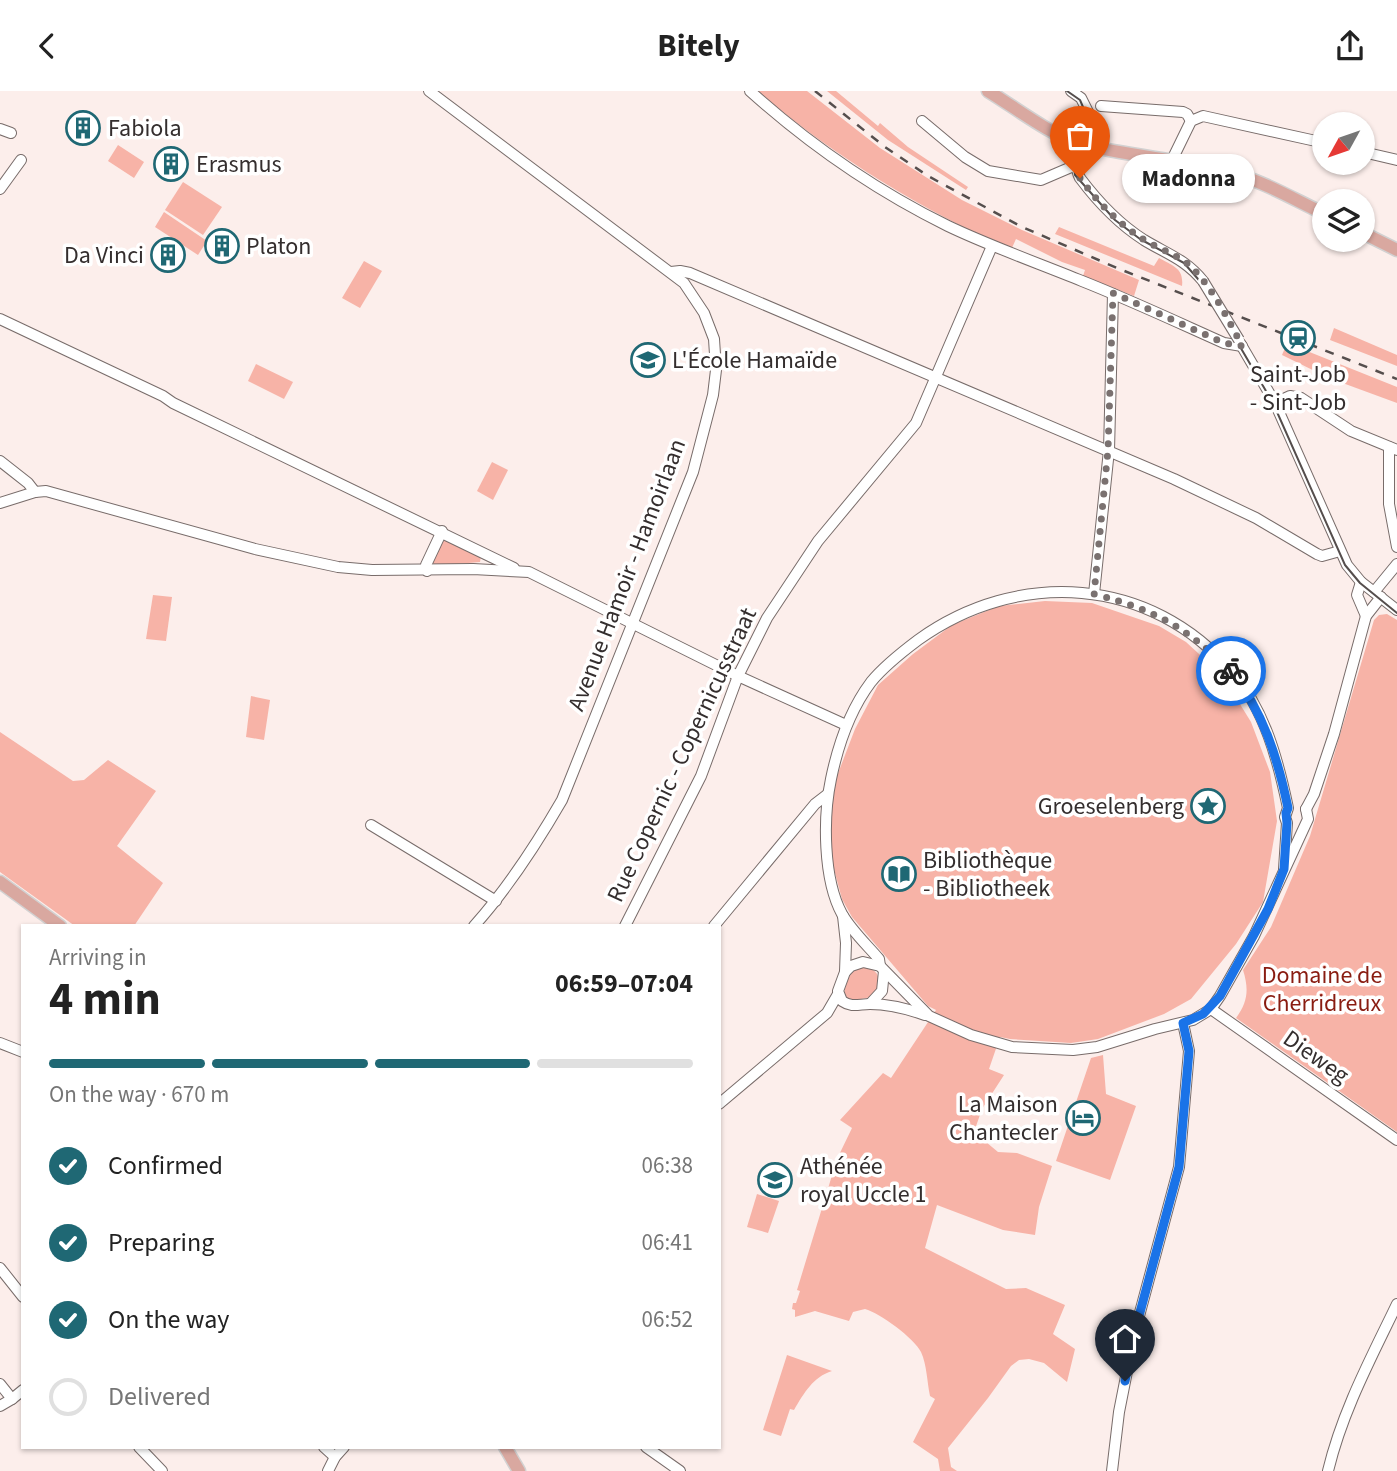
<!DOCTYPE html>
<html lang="en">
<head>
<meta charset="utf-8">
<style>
  body { margin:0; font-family:"Source Sans 3",sans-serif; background:#f2f2f2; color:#222; height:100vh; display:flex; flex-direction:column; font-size:26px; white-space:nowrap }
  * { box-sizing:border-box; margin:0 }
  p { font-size:23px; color:#767676 }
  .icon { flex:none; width:38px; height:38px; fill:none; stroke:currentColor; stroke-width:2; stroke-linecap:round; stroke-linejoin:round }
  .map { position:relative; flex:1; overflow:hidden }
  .side { position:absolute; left:21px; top:833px; width:700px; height:525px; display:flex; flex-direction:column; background:#fff; border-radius:0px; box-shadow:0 2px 5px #0004 }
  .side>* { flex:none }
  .needle { width:46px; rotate:230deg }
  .buttons { position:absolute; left:1312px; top:21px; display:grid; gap:14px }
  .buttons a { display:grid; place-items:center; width:63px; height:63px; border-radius:50%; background:#fff; box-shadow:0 2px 5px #0004; font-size:35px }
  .pin { position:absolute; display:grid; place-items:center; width:60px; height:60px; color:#fff; margin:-72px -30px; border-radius:50% 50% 50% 0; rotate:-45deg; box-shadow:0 0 7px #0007 }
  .pin .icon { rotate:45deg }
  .courier { position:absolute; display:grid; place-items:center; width:70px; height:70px; margin:-35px; border:5px solid #1a73e8; border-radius:50%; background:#fff; color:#222; box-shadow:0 2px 9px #0007 }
  .bubble { position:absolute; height:49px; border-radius:24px; background:#fff; box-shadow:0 2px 5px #0004; font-size:23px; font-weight:700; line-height:49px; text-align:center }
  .head em { font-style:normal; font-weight:700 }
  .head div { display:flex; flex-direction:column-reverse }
  .head { display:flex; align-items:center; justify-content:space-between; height:119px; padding:0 28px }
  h1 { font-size:46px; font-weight:700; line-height:52px }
  .bar { display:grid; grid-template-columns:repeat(4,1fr); gap:10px 7px; align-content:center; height:84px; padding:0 28px }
  .bar i { height:9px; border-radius:5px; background:#e0e0e0 }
  .bar .selected { background:#1f6874 }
  .bar p { grid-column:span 4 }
  ol { padding:0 28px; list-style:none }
  li { display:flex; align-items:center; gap:21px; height:77px }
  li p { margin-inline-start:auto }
  li .icon { padding:7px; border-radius:50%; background:#1f6874; color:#fff; stroke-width:4 }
  li:last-child { color:#767676 }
  li i { width:38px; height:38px; border:4px solid #e0e0e0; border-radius:50% }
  header { display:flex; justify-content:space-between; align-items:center; height:91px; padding:0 28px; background:#fff; font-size:32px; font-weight:700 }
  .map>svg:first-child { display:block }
</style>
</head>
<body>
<header><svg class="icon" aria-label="back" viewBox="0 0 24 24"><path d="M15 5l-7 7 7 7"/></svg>Bitely<svg class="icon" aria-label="share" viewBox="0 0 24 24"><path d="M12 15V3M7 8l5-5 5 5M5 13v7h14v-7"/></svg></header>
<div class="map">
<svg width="1397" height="1380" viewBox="0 0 1397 1380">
  <rect width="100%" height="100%" fill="#fceeeb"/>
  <g fill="#f7b3a7">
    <path d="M758,0h49l73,57 82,52 60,30 117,50 -5,16 -51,-20 2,-6 -23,-8 -46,-23 -5,11c-91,-42 -177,-93 -253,-159z"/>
    <path d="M827,0h9l42,35 2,-3 28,24 60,40 -2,3 -78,-50z"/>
    <path d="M118,54l26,17 -10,16 -26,-17z"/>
    <path d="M183,91l39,25 -19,28 -38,-25z"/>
    <path d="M164,121l43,29 -9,14 -43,-28z"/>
    <path d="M1059,136l95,39 5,-8c14,8 25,10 23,28l-127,-52z"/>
    <path d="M364,170l18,10 -22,37 -18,-10z"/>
    <path d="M1334,237l63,27v11l-67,-26z"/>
    <path d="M1287,252l110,44v16l-68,-25 -47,-23z"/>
    <path d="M256,273l37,18 -9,17 -36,-18z"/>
    <path d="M492,371l16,8 -15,30 -16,-9z"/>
    <path d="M442,447l39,18 -1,6 -46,4 -2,-6z"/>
    <path d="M153,504l19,2 -6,44 -20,-2z"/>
    <path d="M1045,510l47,2 67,23 27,16 36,33 29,47 19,50 7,49 -14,81 -27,42 -45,55 -27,15 -66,25 -27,4 -61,-4 -10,-2 -11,32 15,6 -22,34 -8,23 24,20 19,1 35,13 -13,41 -4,28 -32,-5 -66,-25 -12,43 81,41 20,-1 39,17 -12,29 22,15 -8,33 -23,-19 -15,-4 -10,1 -8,6 -23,32 -40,50 3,19 6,4h-17l-2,-12 -25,-17 22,-43 -5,-3c-3,-14 -3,-31 -9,-44 -7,-14 -41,-39 -56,-43l-12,3 -4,9 -34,-10 -20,6v-7l-3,-1 1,-6h3l4,-12 -3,-1 40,-131 15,-31 -12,-8 43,-47 8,5 45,-68 -8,-4 -76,-89 -10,-18 -10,-37 -2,-52 7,-34 18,-47 23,-44 35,-31 39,-29 47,-19z"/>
    <path d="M1387,523l10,6v512l-161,-114c12,-16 13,-29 7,-48l28,-43 39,-91 64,-216 5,-5z"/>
    <path d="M251,605l19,4 -6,40 -18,-3z"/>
    <path d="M0,641l73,49 11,-1 24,-20 48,31 -39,55 46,37 -29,43h-59l-75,-54z"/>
    <path d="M859,875c16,2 21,6 20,23l-8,8 -20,4 -7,-6c1,-11 5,-22 15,-29z"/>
    <path d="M1103,964l3,39 30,12 -26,74 -54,-19 35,-103z"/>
    <path d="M757,1103l22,7 -11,32 -21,-6z"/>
    <path d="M787,1264l45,16c-19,6 -28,22 -38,39l-4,-1 -9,27 -18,-6z"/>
  </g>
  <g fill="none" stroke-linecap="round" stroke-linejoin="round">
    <g stroke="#786c6a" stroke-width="12">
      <g id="minor">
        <path d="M429,0l255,192 20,30 10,26 2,31 -3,25 -20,77 -131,328c-26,45 -53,87 -88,126"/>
        <path d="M750,0c59,53 127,100 198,135 44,21 90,37 134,55 48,19 95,41 142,62l18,3"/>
        <path d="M1071,0l10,7 7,14c-1,23 -19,44 -8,66 18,24 39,46 64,62 23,14 41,19 59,41"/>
        <path d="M1101,15l82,6 4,2 4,7"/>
        <path d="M922,30l43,36 23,14 53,9 35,-15"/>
        <path d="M0,38l11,4"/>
        <path d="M1363,61l34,8"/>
        <path d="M1172,69l19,-39 12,-5 122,27"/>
        <path d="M0,98l21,-29"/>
        <path d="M671,181l9,-1 10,2 484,206 82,39 61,36 5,2 18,-5"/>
        <path d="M0,228l163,77 10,7 341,165"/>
        <path d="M1240,252l35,60 72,162 14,17 36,28"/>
        <path d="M1275,312l15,-7 11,2 50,33 46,19"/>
        <path d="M1389,356v57l8,43"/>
        <path d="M0,370l28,22 7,9"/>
        <path d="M0,412l35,-11 11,-1 209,58 83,18 34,3 101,-1 56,3 209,104 108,49"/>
        <path d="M427,480l-1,-6 16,-34"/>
        <path d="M1361,491l-4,13 9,21"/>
        <path d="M1374,501l23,-28"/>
        <path d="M1094,503l15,-144 4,-156"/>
        <path d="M1306,718l8,-15 20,-60 32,-118 15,-19"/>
        <path d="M371,734l125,76"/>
        <path d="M843,825l3,27 -1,29 -7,19 4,10c10,7 17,3 28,3 18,0 38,5 55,11"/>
        <path d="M625,835l76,-150 37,-100 29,-58 51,-77 98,-118 76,-177"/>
        <path d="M714,835l101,-122 13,-10"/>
        <path d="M880,875l-1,-7c-12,-14 -28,-29 -37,-45 -19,-35 -19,-97 -11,-135 7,-34 19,-69 40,-97 13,-16 31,-30 47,-42 100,-72 233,-64 314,32 33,38 46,88 56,136l-3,9 2,6 -3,46"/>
        <path d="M845,881l6,-6 12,-4 17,4 49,50 42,19 41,12 61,3 24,-3 58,-18 38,-9 18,-11 9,-13 34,-60 54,-117 -2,-10"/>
        <path d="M870,913l12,-13 2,-20"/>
        <path d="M1211,918l186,131"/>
        <path d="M0,952l23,9"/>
        <path d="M719,1013l108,-91 11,-19"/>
        <path d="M0,1177l23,29"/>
        <path d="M0,1293l12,15 -12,7"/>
        <path d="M12,1308l11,-9"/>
        <path d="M139,1356l23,24"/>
        <path d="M324,1356l11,10"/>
        <path d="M646,1356l34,24"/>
        <path d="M328,1380l7,-14 9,-10"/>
        <path d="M1112,1380l7,-59 16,-81 44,-164 10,-116 -6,-28"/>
        <path d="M1328,1380c14,-59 43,-113 69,-167"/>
      </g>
    </g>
    <g stroke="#d2d1d1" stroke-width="15">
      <g id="major">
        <path d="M988,0c28,17 62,44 93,53 50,13 102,15 151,29 33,9 63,27 93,41"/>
        <path d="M1363,142l34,17"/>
        <path d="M0,791l60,44"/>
        <path d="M505,1356l14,24"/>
      </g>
    </g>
    <use href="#minor" stroke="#fff" stroke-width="10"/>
    <use href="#major" stroke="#d9a8a0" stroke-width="12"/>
    <path stroke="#554e4d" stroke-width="2" d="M1067,0l13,9 6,14 -13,45 2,16 40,45 25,19 44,24 21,24 68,116 72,162 15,18 37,30"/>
    <path stroke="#554e4d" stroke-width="2.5" stroke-dasharray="9 9" stroke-linecap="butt" d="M815,0l70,56 43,29 92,50 97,42 280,111"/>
    <g stroke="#786c6a" stroke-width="12" stroke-linecap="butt">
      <path id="minor-bridge" d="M1203,190l36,59"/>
    </g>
    <use href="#minor-bridge" stroke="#fff" stroke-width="10"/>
  </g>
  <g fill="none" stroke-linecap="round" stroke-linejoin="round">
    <path stroke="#7a7170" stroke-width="7" stroke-dasharray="0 12.6" d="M1080,87c18,25 40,47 66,63 14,8 30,13 43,24 23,21 39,54 53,81l-18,-3 -111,-50 -5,157 -14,144c61,16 92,33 137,77"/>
    <path stroke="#1a73e8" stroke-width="9" d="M1125,1290l10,-50 44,-164 10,-116 -6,-28 20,-9 17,-18 48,-87 16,-40 3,-46 -1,-10 2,-5c-10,-49 -25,-97 -57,-137"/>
  </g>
  <defs>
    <g id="building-ring" transform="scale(1.75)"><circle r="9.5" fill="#fff" stroke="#1f6874" stroke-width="1.5"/><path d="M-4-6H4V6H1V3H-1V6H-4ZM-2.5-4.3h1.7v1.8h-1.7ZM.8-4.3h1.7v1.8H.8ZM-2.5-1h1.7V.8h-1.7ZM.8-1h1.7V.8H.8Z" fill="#1f6874"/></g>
    <g id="station-ring" transform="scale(1.75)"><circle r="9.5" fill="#fff" stroke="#1f6874" stroke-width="1.5"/><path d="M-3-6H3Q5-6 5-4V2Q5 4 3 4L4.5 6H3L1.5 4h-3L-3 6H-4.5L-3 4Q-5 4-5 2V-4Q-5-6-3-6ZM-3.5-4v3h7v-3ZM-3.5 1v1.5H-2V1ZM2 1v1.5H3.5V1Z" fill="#1f6874"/></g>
    <g id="school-ring" transform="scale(1.75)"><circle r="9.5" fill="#fff" stroke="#1f6874" stroke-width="1.5"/><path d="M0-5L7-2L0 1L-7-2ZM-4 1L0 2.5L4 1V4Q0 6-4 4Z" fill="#1f6874"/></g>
    <g id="sight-ring" transform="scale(1.75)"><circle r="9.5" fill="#fff" stroke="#1f6874" stroke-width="1.5"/><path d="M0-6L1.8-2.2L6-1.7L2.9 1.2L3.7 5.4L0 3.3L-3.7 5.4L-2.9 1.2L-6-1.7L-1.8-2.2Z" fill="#1f6874"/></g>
    <g id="library-ring" transform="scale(1.75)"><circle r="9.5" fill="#fff" stroke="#1f6874" stroke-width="1.5"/><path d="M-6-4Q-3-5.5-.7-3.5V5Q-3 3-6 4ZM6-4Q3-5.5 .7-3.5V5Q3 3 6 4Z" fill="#1f6874"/></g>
    <g id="hotel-ring" transform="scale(1.75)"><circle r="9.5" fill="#fff" stroke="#1f6874" stroke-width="1.5"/><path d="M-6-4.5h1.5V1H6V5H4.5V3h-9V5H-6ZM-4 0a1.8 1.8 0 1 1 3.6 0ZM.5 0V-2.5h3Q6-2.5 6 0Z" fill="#1f6874"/></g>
  </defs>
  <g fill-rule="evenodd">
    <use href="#building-ring" x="83" y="37"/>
    <use href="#building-ring" x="171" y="73"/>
    <use href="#building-ring" x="222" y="155"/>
    <use href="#building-ring" x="168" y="164"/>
    <use href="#station-ring" x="1298" y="247"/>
    <use href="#school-ring" x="648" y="269"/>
    <use href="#sight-ring" x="1208" y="715"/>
    <use href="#library-ring" x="899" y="783"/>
    <use href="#hotel-ring" x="1083" y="1027"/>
    <use href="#school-ring" x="775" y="1089"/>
  </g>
  <g text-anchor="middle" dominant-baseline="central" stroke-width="7" stroke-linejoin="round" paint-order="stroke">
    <g font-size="24" fill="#342e2e" stroke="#fff" text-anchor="start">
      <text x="108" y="37">Fabiola</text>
      <text x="196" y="73">Erasmus</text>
      <text x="246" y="155">Platon</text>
      <text x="144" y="164" text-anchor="end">Da Vinci</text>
      <text x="672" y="269">L'École Hamaïde</text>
      <text x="1298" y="283" text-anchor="middle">Saint-Job<tspan x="1298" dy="28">- Sint-Job</tspan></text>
      <text x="1184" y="715" text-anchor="end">Groeselenberg</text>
      <text x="923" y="769">Bibliothèque<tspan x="923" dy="28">- Bibliotheek</tspan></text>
      <text x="1058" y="1013" text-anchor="end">La Maison<tspan x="1058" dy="28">Chantecler</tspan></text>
      <text x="800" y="1075">Athénée<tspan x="800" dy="28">royal Uccle 1</tspan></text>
    </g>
    <g font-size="24" fill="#342e2e" stroke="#fff">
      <text transform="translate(627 484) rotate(-69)">Avenue Hamoir - Hamoirlaan</text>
      <text transform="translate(682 664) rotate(-65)">Rue Copernic - Copernicusstraat</text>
      <text transform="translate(1316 966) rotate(35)">Dieweg</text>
    </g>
    <g font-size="24" fill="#891c11" stroke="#fff">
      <text x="1322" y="884">Domaine de<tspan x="1322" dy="28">Cherridreux</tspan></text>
    </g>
  </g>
</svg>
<div class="buttons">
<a><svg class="needle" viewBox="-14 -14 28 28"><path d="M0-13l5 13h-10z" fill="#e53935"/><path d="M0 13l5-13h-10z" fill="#767676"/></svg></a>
<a><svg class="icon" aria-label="layers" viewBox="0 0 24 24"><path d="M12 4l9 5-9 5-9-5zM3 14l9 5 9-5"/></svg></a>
</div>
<div class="pin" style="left:1080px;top:87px;background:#ea580c"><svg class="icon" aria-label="bag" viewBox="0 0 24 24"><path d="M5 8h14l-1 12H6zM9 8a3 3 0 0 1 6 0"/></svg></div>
<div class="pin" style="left:1125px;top:1290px;background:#1f2937"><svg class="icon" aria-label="home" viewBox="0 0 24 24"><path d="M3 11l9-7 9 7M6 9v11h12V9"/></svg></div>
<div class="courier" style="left:1231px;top:580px"><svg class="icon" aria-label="bike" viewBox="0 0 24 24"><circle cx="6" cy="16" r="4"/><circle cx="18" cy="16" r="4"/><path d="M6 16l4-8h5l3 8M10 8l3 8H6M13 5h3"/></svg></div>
<div class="bubble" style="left:1122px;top:63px;width:133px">Madonna</div>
<section class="side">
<div class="head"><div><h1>4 min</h1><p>Arriving in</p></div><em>06:59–07:04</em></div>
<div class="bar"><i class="selected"></i><i class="selected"></i><i class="selected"></i><i></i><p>On the way · 670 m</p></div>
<ol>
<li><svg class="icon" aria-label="check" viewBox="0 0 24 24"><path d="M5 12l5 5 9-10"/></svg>Confirmed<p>06:38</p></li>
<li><svg class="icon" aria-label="check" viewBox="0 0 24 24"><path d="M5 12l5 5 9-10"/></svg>Preparing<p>06:41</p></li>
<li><svg class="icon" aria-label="check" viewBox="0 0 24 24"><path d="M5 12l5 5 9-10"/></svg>On the way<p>06:52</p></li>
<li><i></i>Delivered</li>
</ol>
</section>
</div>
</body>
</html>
